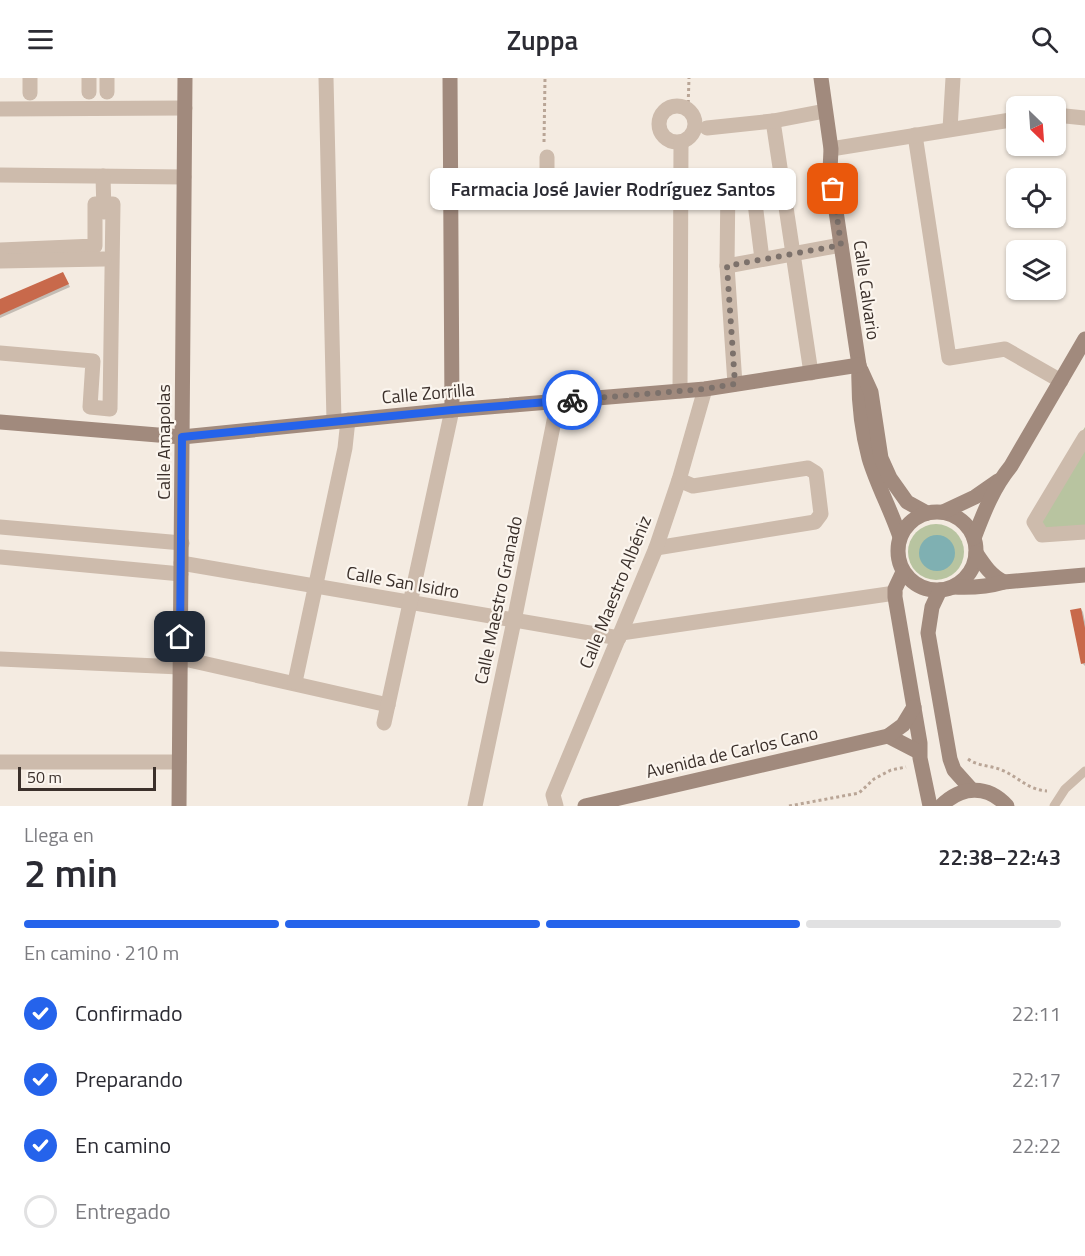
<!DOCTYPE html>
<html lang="es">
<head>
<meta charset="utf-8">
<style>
  body { margin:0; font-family:"Titillium Web",sans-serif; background:#f2f2f3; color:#2b2b33; height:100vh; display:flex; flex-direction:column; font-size:22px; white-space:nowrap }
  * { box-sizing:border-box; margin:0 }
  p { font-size:20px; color:#7c7c81 }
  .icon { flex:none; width:33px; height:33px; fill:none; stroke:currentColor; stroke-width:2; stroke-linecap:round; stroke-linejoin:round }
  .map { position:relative; height:728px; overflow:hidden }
  .sheet { display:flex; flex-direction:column; background:#fff; flex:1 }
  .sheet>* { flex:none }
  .needle { width:39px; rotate:155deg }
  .buttons { position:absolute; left:1006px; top:18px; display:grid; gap:12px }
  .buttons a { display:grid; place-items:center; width:60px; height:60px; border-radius:9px; background:#fff; box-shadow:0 2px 4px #0004; font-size:30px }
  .scale { position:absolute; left:18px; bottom:15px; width:138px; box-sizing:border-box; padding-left:6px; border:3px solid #3b302b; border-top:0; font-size:16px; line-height:21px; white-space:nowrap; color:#3b302b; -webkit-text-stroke:4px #fbf5ee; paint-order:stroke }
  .pin { position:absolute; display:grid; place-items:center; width:51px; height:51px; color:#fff; margin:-26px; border-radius:12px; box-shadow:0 3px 9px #0006 }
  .courier { position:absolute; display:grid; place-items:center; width:60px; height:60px; margin:-30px; border:4px solid #2563eb; border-radius:50%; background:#fff; color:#222; box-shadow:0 2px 8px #0007 }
  .bubble { position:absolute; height:42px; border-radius:9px; background:#fff; box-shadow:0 2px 4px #0004; font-size:20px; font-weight:600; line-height:42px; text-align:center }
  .headline em { font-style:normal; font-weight:600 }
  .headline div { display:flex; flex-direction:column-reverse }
  .headline { display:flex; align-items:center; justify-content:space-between; height:102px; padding:0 24px }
  h1 { font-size:39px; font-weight:600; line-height:45px }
  .bar { display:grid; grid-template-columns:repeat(4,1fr); gap:9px 6px; align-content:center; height:72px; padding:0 24px }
  .bar i { height:8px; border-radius:4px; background:#e1e1e2 }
  .bar .selected { background:#2563eb }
  .bar p { grid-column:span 4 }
  ol { padding:0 24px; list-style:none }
  li { display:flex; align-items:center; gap:18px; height:66px }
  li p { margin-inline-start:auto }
  li .icon { padding:6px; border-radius:50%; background:#2563eb; color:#fff; stroke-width:4 }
  li:last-child { color:#7c7c81 }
  li i { width:33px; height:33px; border:3px solid #e1e1e2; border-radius:50% }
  header { display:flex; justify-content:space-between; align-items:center; height:78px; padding:0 24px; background:#fff; font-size:27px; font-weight:600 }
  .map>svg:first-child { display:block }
</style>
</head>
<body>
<header><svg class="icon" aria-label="menu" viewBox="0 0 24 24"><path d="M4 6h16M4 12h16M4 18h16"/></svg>Zuppa<svg class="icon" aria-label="search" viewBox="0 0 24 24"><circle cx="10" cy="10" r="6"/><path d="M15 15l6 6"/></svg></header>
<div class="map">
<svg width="1085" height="728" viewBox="0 0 1085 728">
  <rect width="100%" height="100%" fill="#f4ebe1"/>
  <g fill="#b8c4a0">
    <path d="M1085,349v109l-47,3 -10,-16z"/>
    <circle cx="936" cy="474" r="28"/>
  </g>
  <circle fill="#7fb0b2" cx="937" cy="475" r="18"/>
  <g fill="#0003">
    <path d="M63,195l7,14 -70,31v-17z"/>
    <path d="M1081,531l2,3 2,10v44l-3,-3z"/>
  </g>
  <g fill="#c8694b">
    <path d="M63,194l6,12 -69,31v-16z"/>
    <path d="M1081,530l4,20v35l-4,1 -11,-54z"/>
  </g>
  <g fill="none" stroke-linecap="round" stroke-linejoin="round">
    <g stroke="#b9a596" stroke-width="3" stroke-dasharray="3 3" stroke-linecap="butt">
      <path d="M688,31l1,-31"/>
      <path d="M544,64l1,-64"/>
      <path d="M968,681c11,8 24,6 36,12 15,7 25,19 43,20"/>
      <path d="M789,728l70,-13 15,-14 17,-9 15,-3"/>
    </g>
    <path stroke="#cdbbac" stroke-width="9" d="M1054,728l11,-17 20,-18"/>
    <g stroke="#cdbbac" stroke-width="15">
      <path d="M30,0v15"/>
      <path d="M326,0l8,343"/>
      <path d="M89,14v-14"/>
      <path d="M107,14v-14"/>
      <circle cx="677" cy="46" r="18"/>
      <path d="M0,31l185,-1"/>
      <path d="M1056,37l29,3"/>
      <path d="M773,43l38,252"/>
      <path d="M707,50l66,-7 52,-10"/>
      <path d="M950,51l3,-51"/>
      <path d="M915,57l34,223 56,-9 56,32"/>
      <path d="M831,71l186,-30"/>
      <path d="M547,79v20l135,2"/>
      <path d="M0,97l184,2"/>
      <path d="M103,98l1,36"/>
      <path d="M752,101l10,80"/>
      <path d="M0,172l95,-4v-42h18l-3,205 -20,-2 3,-46 -93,-8"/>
      <path d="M0,183l104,-2"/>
      <path d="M727,188l114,-21"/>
      <path d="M735,306l-8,-118 1,-85 54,-6"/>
      <path d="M680,313l1,-249"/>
      <path d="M1085,359l-51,85 8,13 43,-3"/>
      <path d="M0,449l182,16"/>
      <path d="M656,470l159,-26 6,-8 -5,-41 -8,-5 -115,18 -14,-6"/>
      <path d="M0,479l181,17"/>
      <path d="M181,485l438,75"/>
      <path d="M621,555l274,-40"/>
      <path d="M180,580l208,47"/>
      <path d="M0,581l180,8"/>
      <path d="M295,604l50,-234 3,-28"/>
      <path d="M384,645l68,-313"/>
      <path d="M0,684h179"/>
      <path d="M475,728l39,-185 44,-220"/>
      <path d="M556,728l-3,-11 103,-247 23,-68 26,-91"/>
    </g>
    <g stroke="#a18a7d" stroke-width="15">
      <path d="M450,0l2,332"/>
      <path d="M821,0l10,71 -1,22 29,194c-1,31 2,63 10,93 8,27 22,52 31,79"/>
      <path d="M861,292l10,22 10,66 9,20 17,24 20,11"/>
      <path d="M0,344l182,15 270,-27 253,-21 154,-24"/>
      <circle cx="937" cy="473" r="39"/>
      <path d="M943,434l32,-15 23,-16"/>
      <path d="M974,460c10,-26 19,-50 37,-72l74,-127"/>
      <path d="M976,475c8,12 15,23 28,29"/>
      <path d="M903,494l-8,17v8l25,146v15l10,48"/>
      <path d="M953,509c18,1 34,0 51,-5l81,-7"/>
      <path d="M940,512l-8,17 -4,26 22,126 4,11 17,19"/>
      <path d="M888,658l31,16"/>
      <path d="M179,728l6,-728"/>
      <path d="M585,728l303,-70 15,-11 11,-18"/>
      <path d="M941,728c20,-20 46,-22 66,0"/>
    </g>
  </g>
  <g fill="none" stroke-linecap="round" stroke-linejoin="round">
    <path stroke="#7c716b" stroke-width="6" stroke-dasharray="0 10.8" d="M572,322l133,-11 30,-5 -8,-118 114,-21 -8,-56"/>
    <path stroke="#2563eb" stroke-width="8" d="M180,559l2,-200 270,-27 120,-10"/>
  </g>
  <g text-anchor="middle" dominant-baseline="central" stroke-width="4.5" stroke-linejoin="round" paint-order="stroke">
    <g font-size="18" fill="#3b302b" stroke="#fbf5ee">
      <text transform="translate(867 212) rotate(82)">Calle Calvario</text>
      <text transform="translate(428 315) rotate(-5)">Calle Zorrilla</text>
      <text transform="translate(163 364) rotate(-90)">Calle Amapolas</text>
      <text transform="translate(403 504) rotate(10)">Calle San Isidro</text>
      <text transform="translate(615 514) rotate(-68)">Calle Maestro Albéniz</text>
      <text transform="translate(498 522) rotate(-78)">Calle Maestro Granado</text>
      <text transform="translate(732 674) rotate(-13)">Avenida de Carlos Cano</text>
    </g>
  </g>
</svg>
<div class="buttons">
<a><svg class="needle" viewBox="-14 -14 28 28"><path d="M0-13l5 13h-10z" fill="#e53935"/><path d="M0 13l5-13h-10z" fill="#7c7c81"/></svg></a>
<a><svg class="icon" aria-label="locate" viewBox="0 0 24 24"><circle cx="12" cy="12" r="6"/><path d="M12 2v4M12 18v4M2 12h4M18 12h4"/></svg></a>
<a><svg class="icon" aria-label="layers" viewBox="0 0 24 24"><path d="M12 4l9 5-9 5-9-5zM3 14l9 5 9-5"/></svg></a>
</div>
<div class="scale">50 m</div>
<div class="pin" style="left:833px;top:111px;background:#ea580c"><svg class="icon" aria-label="bag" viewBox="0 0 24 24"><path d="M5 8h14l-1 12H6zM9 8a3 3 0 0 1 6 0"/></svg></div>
<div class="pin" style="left:180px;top:559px;background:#1f2937"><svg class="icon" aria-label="home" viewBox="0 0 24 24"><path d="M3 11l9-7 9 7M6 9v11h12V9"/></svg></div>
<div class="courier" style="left:572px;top:322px"><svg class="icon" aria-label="bike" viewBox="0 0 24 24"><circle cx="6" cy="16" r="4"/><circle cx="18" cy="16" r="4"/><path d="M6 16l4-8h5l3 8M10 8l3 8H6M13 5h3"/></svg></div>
<div class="bubble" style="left:430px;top:90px;width:366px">Farmacia José Javier Rodríguez Santos</div>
</div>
<section class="sheet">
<div class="headline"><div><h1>2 min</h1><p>Llega en</p></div><em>22:38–22:43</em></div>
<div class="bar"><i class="selected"></i><i class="selected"></i><i class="selected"></i><i></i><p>En camino · 210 m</p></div>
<ol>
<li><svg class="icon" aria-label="check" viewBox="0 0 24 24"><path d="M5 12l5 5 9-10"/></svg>Confirmado<p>22:11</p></li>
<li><svg class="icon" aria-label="check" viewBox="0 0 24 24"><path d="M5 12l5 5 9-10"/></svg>Preparando<p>22:17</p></li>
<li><svg class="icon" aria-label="check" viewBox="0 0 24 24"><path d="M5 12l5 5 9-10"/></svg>En camino<p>22:22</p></li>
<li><i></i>Entregado</li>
</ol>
</section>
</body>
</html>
